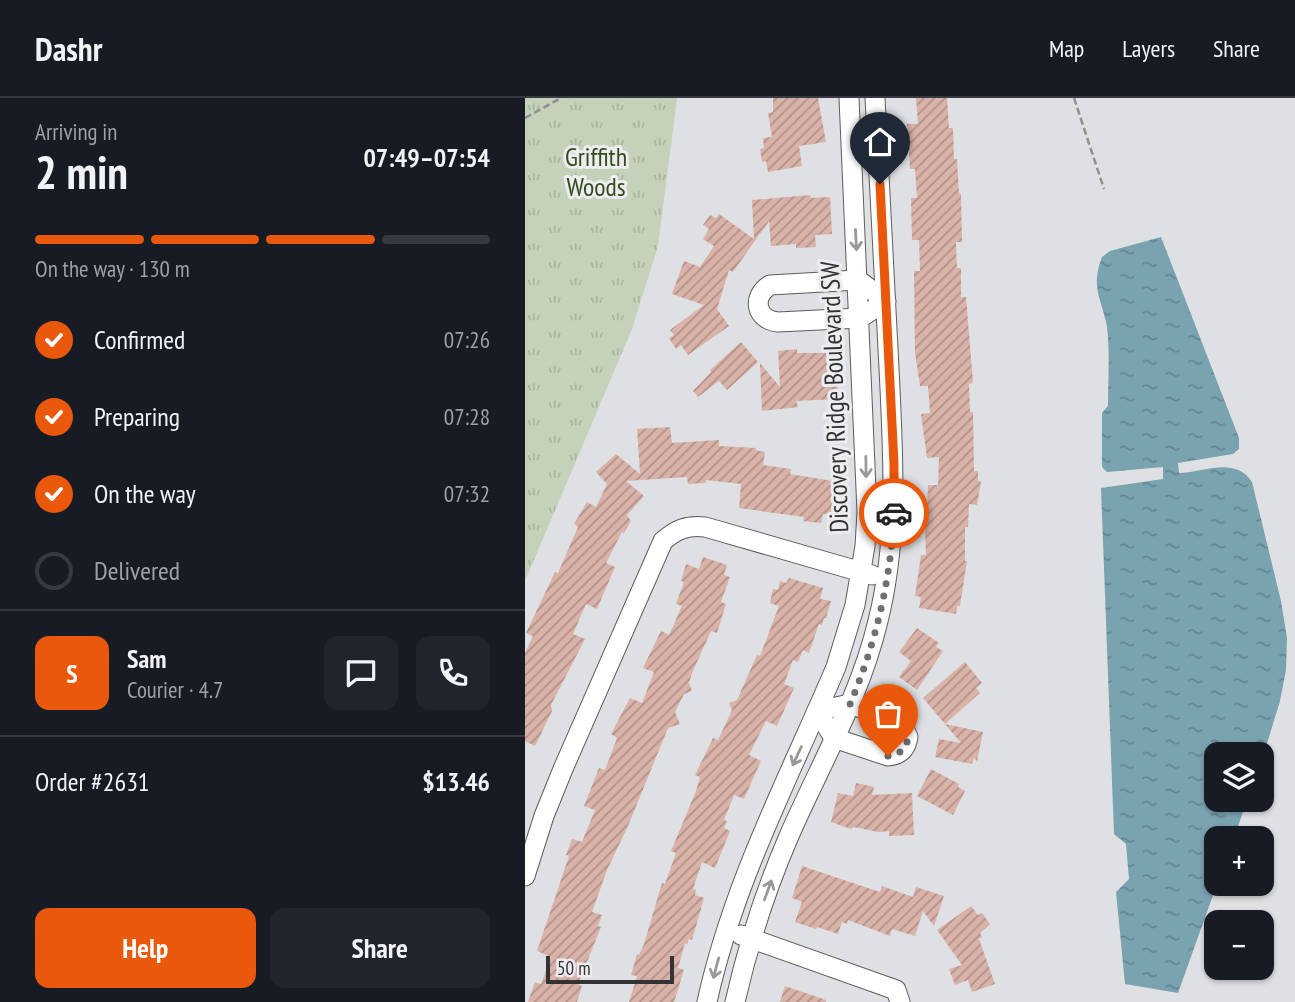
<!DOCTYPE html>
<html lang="en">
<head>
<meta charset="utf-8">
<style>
  body { margin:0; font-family:"PT Sans Narrow",sans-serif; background:#20242c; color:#f1f3f6; height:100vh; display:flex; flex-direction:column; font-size:26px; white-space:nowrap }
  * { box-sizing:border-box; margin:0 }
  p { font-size:23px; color:#9ea1a6 }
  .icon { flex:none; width:38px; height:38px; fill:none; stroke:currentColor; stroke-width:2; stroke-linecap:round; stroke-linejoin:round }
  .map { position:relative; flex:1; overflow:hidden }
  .sheet { display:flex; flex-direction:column; background:#171b24; width:525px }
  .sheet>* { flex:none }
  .controls { position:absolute; left:679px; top:644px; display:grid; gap:14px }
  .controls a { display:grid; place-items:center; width:70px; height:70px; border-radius:14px; background:#171b24; box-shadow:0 2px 5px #0004; font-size:35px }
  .scale { position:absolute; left:21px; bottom:18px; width:128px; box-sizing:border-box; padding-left:7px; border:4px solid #333335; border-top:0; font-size:19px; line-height:24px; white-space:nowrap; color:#333335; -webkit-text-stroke:5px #ecedf1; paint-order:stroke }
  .pin { position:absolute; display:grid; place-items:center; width:60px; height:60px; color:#fff; margin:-72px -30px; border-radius:50% 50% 50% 0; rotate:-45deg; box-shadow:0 0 7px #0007 }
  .pin .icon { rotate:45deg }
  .courier { position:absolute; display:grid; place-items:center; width:70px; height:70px; margin:-35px; border:5px solid #ea580c; border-radius:50%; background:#fff; color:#222; box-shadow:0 2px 9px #0007 }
  .headline em { font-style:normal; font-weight:800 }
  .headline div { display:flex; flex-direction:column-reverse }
  .headline { display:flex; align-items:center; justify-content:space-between; height:119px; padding:0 35px }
  h1 { font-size:46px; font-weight:800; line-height:52px }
  .bar { display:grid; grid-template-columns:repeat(4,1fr); gap:10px 7px; align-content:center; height:84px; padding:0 35px }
  .bar i { height:9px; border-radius:5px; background:#363941 }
  .bar .on { background:#ea580c }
  .bar p { grid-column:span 4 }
  .line { display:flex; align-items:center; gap:18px; padding:0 35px; border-top:2px solid #363941 }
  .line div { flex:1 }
  .round { display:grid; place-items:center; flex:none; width:74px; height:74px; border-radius:14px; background:#20242c }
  ol { padding:0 35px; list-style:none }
  li { display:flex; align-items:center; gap:21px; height:77px }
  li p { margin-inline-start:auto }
  li .icon { padding:7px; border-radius:50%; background:#ea580c; color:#fff; stroke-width:4 }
  li:last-child { color:#9ea1a6 }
  li i { width:38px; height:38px; border:4px solid #363941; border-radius:50% }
  .button { display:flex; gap:14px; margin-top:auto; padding:14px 35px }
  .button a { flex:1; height:80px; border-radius:14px; background:#ea580c; color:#fff; font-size:28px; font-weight:800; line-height:80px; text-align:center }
  .button a+a { background:#20242c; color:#f1f3f6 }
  header { display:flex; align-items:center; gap:42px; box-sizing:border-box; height:98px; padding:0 35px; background:#171b24; border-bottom:2px solid #363941 }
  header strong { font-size:33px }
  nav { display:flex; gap:38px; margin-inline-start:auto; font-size:24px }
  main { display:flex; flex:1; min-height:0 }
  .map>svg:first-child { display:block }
</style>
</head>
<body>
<header>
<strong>Dashr</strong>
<nav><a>Map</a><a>Layers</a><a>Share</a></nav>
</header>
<main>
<section class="sheet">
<div class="headline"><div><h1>2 min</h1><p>Arriving in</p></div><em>07:49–07:54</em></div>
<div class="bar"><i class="on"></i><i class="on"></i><i class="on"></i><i></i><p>On the way · 130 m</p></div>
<ol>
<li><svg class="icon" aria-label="check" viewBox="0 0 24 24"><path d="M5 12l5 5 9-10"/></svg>Confirmed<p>07:26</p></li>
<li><svg class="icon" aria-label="check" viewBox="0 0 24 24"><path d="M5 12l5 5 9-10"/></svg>Preparing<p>07:28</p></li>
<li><svg class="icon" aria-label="check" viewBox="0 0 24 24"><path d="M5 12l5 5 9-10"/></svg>On the way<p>07:32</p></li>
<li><i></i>Delivered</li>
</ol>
<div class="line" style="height:126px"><b class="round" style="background:#ea580c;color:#fff">S</b><div><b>Sam</b><p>Courier · 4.7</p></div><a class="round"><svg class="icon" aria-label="chat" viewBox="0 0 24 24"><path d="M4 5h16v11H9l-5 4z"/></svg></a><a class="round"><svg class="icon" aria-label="phone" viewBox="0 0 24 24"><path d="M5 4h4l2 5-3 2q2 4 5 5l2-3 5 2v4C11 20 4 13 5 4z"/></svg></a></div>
<div class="line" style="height:91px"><div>Order #2631</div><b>$13.46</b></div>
<div class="button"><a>Help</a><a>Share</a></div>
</section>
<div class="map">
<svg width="770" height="904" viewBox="0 0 770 904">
  <defs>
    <pattern id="grass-tufts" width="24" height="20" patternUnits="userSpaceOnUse" patternTransform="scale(1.75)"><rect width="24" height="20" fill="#c6d1ba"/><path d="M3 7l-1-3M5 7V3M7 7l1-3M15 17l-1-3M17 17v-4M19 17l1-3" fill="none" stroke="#abb4a0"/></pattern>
    <pattern id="water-ripples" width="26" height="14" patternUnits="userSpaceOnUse" patternTransform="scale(1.75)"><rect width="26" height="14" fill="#7aa3b0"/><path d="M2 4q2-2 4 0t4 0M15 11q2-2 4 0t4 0" fill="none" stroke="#658590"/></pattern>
    <pattern id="building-hatch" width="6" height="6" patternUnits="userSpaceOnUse" patternTransform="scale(1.75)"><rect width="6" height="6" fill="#d9b2a8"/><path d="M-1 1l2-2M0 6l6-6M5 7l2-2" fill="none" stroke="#b1918a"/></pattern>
  </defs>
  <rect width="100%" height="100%" fill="#dfe0e3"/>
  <path fill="url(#grass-tufts)" d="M0,0h152l-19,148 -26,83 -107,252z"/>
  <path fill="url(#water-ripples)" d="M636,139l78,201v11l-6,5 -55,9 1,10c26,-1 56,-17 73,9l29,119 6,37 -1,32 -6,31 -18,59v-6h-46v46h31l-13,38h-18l1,46 -39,109 -53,-9 -9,-92 13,-13 -3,-35 -12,-10 -13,-346 62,-9v-12l-56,5 -5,-5v-54l6,-7c0,-26 2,-53 -1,-79 -5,-29 -17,-38 -5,-70l8,-6z"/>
  <g fill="url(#building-hatch)">
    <path d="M248,0h45l8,44 -27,4 3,20 -34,6 -2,-11 -4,1 -2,-13 4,-1 -1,-10 9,-1 -4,-24 5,-1z"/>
    <path d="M391,0h31l2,30h4l1,31h3l2,35h2l1,48h-6l1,26h4v29h5l7,86 -4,1 1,28h3l1,59h4v10l3,1 -4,23 -8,-1 -1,23h-3v34h2l-7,45h-3l-1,8 -37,-6 2,-11 -6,-1 6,-41h5l-2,-47h3l1,-23h10l1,-28 -12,1 -6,-44 9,-1 -2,-27h-8l-5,-33 -1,-82h6l-1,-31h-7l-1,-42h6l-2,-29h-5l-3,-45h11z"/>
    <path d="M285,97l1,3 19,-1 2,37 -17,1 1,12 -20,1v-4l-25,2 -2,-25 -36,51 -4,-2 -12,39 12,17 -41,29 -7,-10 -5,4 -7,-11 5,-3 -4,-5 34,-25 -32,-11 12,-33 16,6 14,-21 -11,-7 6,-10 -6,-4 7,-10 6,3 3,-4 35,25 -2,-39z"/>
    <path d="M216,244l17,20 -31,28 -8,-9 -21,16 -5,-6 18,-19 -1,-2z"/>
    <path d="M272,251v4h31l1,17h8l1,29 -42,2 2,6 -36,4 -2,-48 20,24 -2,-36z"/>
    <path d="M145,329l2,16 47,-3v6l37,2 -1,2 10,2 -2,13 28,4 -1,5 49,8 -5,32h-11l-2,9 -18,-2 1,-4 -65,-9 2,-24 -35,-4v3l-18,1 -1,-7 -61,4 18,15 -17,19 4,6 -7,12 -2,-1 -16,31 9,4 -18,42 -11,-5 -13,30 12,5 -34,66 1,6 -17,35 -10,-5v-88l8,-17 -7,-3 29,-61 3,1 20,-46 -4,-3 13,-22 9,5 11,-23 -11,-12 20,-18 24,20 -3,-45z"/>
    <path d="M178,459l24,8 -3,10 6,2 -9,25 5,2 -9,29 -6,-2 -19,42 -3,10 3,8 -8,3 -9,18 5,12 -12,4 -40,98 -21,44 -15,42 10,3 -4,11 3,1 -23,57 4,2 -5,16h-49l7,-20 6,2 10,-27 -14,-6 32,-95 -3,-1 6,-16 10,3 13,-32 -11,-4 15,-38 6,2 12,-32 -6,-4 19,-36 12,5 12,-31 -11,-4 18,-37 8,4 13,-29 -6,-2 8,-22 -3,-1 5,-17 13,5z"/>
    <path d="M264,480l34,10 -3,11 11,2 -5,17h-2l-2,7 -3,-1 -10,29 -6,-3 -5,12 -5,-2 -9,24 10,4 -17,38 -11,-5 -17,34 12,6 -17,38 -10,-4 -10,25 3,1 -3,7 6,3 -15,37 -13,-6 -9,27 3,1 -1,5 9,3 -12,42 -3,-1 -2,5 -2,-1 -7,25 6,2 -10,32h-45l8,-26 -6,-1 6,-21 2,1 5,-11 18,-61 3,1 11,-31 -5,-2 25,-60 4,-14 -5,-2 18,-37 5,2 14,-30 -3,-7 8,-3 20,-45 3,1 19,-50 -9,-3 3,-14 5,1 2,-9 6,2z"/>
    <path d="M392,530l22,15 -3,4 7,4 -26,39 -18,-13 12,-16 -12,-9z"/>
    <path d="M440,564l17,21 -6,5 4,5 -35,31 -22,-26z"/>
    <path d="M420,626l38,8 -6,29 -3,-3 -2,6 -37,-7 4,-18 22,4z"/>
    <path d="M406,671l28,15 -1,3 7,4 -12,24 -36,-19z"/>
    <path d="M331,685l18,4 -2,8 40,-2 2,42 -25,1v-5l-11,1 -24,-5 -3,2 -20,-7 7,-29 15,3z"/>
    <path d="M277,768l78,26 2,-6 31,11 3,-10 28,9 -10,30 -11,-15 -8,25 -23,-7 -2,7 -42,-16 -1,4 -5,-2 -4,12 -21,-7 -1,2 -21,-7 7,-20 -10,-4z"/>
    <path d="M446,808l7,9 4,-2 8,11 -10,9 2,4 -3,2 16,45 -23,8 -4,-12 -13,5 -6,-16 13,-4 -25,-35z"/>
    <path d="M260,888l41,14v2h-46z"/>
  </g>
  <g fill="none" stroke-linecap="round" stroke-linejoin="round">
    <g stroke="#5c5d5f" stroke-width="21">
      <g id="minor">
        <path d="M333,182l28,21 -26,17 -82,4c-22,-2 -27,-25 -8,-37z"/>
        <path d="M325,606l51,18 7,15c-2,12 -8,18 -20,19l-54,-18 -17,-27z"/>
        <path d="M0,778l19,-60 19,-47 100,-228c14,-12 24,-16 42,-14l167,48"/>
        <path d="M216,837l155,55 4,12"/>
        <path d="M182,904c26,-119 82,-224 129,-335l19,-62 10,-59 2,-34 -18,-414"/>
        <path d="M210,904c13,-57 31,-113 54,-166 31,-71 71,-139 89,-215 21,-84 15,-167 11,-253 -4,-90 -9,-180 -14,-270"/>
      </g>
    </g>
    <g stroke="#8f8f92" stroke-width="2.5" stroke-dasharray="7 3.5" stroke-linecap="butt">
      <path d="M549,0l30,91"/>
      <path d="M0,20l36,-20"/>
    </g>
    <use href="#minor" stroke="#fff" stroke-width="19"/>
  </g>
  <defs><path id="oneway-shaft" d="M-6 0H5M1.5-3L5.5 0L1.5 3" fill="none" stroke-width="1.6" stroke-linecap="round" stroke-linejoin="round" transform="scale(1.75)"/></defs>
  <g stroke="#99999a">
    <use href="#oneway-shaft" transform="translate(331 142) rotate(87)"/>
    <use href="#oneway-shaft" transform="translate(341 369) rotate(89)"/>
    <use href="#oneway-shaft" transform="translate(272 658) rotate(115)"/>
    <use href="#oneway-shaft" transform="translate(243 792) rotate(-70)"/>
    <use href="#oneway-shaft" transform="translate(191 870) rotate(105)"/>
  </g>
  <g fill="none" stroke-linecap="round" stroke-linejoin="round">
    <path stroke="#6f7072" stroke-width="7" stroke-dasharray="0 12.6" d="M363,658c8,-1 15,-4 18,-11 12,-28 -39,-36 -56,-41 26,-61 41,-125 44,-191"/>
    <path stroke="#ea580c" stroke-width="9" d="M355,86l14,280v49"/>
  </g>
  <g text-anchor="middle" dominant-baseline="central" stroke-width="6" stroke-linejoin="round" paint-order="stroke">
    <g font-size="26" fill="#384c1a" stroke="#ecedf1">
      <text x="71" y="58">Griffith<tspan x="71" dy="30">Woods</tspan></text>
    </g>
    <g font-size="26" fill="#333335" stroke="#ecedf1">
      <text transform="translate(309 299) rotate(-92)">Discovery Ridge Boulevard SW</text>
    </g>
  </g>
</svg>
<div class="controls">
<a><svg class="icon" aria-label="layers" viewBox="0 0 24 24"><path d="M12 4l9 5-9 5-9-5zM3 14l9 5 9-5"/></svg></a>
<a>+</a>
<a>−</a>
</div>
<div class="scale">50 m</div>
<div class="pin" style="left:363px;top:658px;background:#ea580c"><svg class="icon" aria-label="bag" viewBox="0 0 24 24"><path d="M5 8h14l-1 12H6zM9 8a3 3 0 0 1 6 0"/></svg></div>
<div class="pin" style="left:355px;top:86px;background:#1f2937"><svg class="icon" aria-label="home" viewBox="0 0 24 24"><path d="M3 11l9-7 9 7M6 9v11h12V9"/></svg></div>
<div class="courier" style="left:369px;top:415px"><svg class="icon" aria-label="car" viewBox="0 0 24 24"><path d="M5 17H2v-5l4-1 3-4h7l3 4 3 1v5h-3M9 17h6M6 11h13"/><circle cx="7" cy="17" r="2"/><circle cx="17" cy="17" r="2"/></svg></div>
</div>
</main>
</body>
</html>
